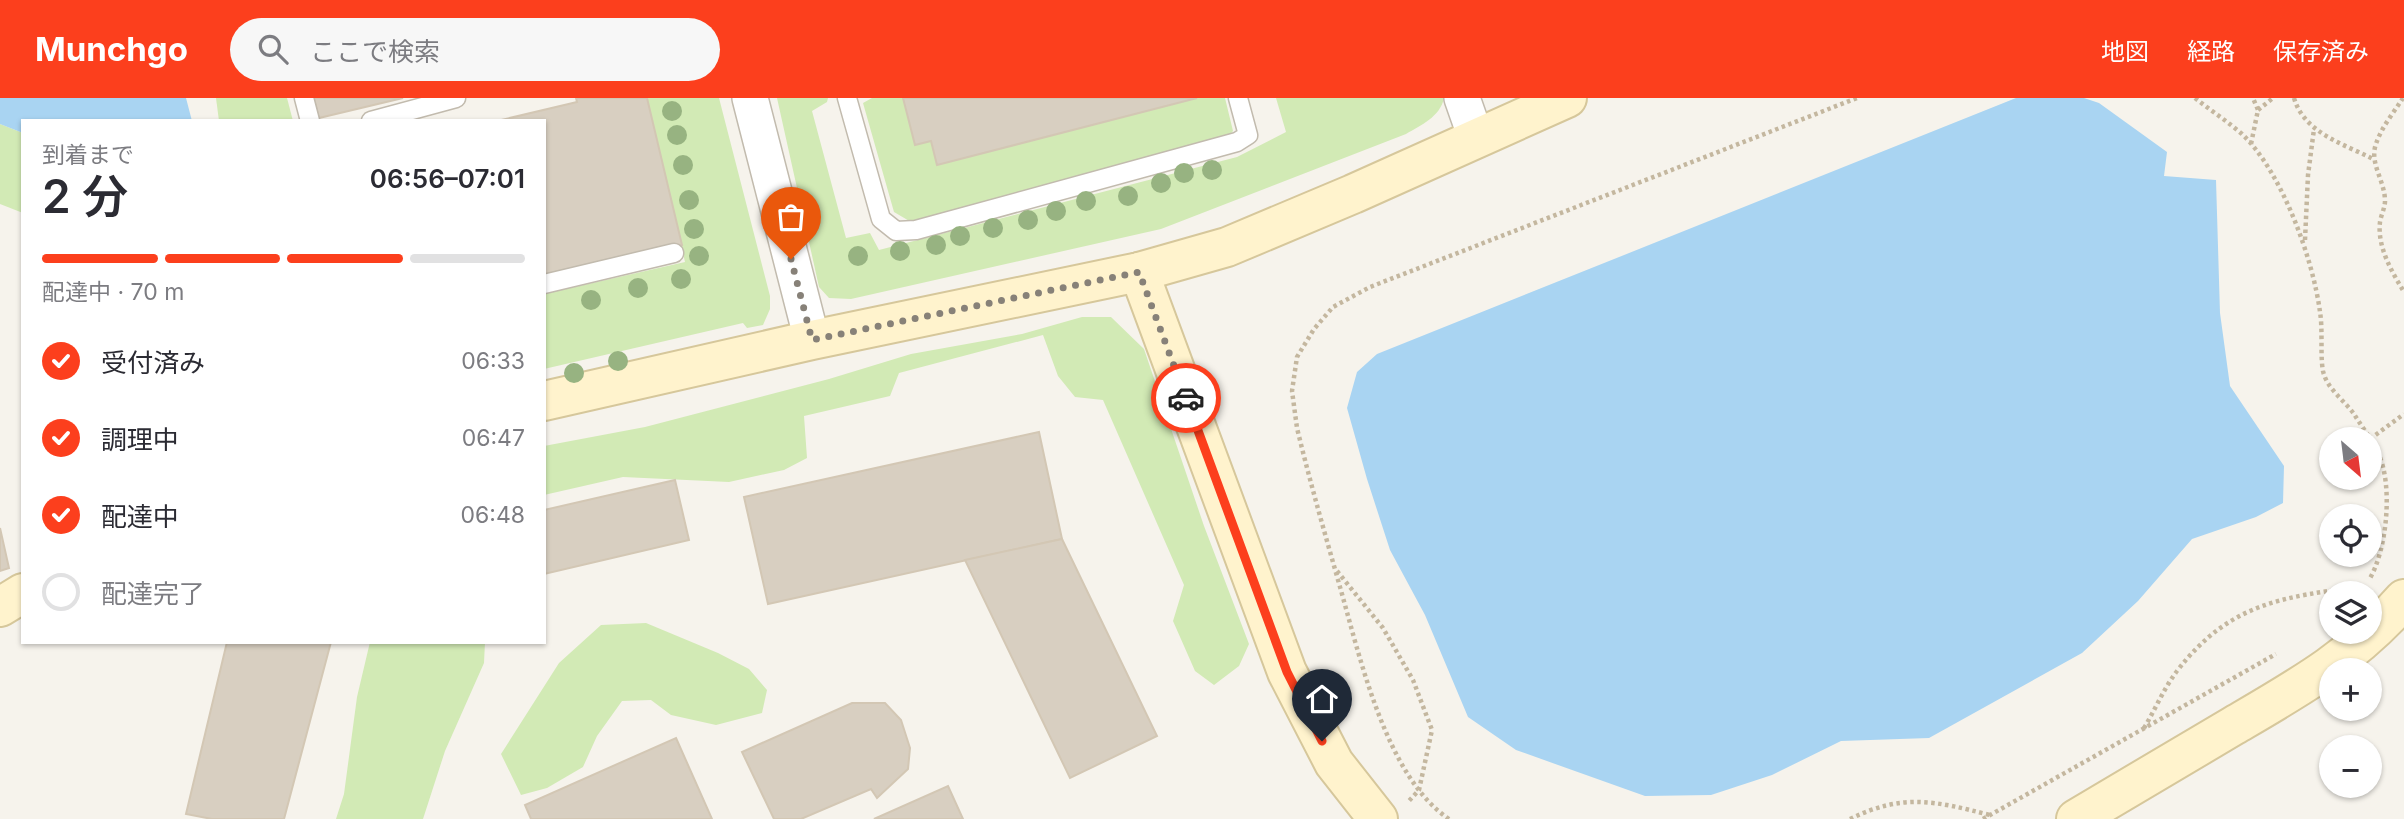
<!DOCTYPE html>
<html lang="ja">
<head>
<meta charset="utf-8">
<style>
  body { margin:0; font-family:Inter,"Noto Sans JP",sans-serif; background:#f7f7f7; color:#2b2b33; height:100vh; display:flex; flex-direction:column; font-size:26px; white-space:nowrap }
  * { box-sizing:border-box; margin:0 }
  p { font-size:23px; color:#7c7c81 }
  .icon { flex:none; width:38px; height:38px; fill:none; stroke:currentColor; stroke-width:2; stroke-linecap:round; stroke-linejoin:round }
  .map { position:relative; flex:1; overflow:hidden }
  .details { position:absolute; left:21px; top:21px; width:525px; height:525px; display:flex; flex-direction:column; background:#fff; border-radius:0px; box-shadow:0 2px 5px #0004 }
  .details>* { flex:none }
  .needle { width:46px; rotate:152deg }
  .controls { position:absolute; left:2319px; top:329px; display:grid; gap:14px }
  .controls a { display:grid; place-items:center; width:63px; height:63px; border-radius:50%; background:#fff; box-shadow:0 2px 5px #0004; font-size:35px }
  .pin { position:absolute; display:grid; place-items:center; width:60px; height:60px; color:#fff; margin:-72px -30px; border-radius:50% 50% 50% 0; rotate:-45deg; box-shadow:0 0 7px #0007 }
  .pin .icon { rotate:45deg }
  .courier { position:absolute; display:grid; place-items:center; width:70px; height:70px; margin:-35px; border:5px solid #fc3f1d; border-radius:50%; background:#fff; color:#222; box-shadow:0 2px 9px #0007 }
  .head em { font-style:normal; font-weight:600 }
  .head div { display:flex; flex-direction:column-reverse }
  .head { display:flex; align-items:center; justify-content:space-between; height:119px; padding:0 21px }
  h1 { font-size:46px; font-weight:600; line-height:52px }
  .bar { display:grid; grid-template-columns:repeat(4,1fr); gap:10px 7px; align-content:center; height:84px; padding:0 21px }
  .bar i { height:9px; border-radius:5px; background:#e1e1e2 }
  .bar .current { background:#fc3f1d }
  .bar p { grid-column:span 4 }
  ol { padding:0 21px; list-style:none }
  li { display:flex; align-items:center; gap:21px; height:77px }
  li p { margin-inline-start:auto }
  li .icon { padding:7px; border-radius:50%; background:#fc3f1d; color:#fff; stroke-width:4 }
  li:last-child { color:#7c7c81 }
  li i { width:38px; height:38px; border:4px solid #e1e1e2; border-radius:50% }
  header { display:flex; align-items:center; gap:42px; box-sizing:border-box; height:98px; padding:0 35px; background:#fc3f1d; color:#fff }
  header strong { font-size:33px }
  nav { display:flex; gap:38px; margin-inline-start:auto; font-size:24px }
  .search { width:490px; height:63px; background:#f7f7f7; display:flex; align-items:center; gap:18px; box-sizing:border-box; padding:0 24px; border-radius:38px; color:#7c7c81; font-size:26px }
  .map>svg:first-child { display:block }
</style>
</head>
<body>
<header>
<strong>Munchgo</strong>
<div class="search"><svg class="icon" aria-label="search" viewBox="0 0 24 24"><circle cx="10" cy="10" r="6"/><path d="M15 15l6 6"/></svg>ここで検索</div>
<nav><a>地図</a><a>経路</a><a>保存済み</a></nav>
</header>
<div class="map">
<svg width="2404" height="721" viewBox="0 0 2404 721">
  <rect width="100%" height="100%" fill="#f6f3ec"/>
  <g fill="#d2eab5">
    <path d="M216,0h71l6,23h-74z"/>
    <path d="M647,0h72l51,198v13l-7,16 -16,3 -4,-5 -199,46v-75l141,-32z"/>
    <path d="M777,0h51l-1,4 -15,9 34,127 24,-5 9,17 358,-93 49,-25 -10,-34h168c-4,19 -23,27 -38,36l-245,95 -310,70 -22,-1 -10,-11z"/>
    <path d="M872,0h31l12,46 16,-3 6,23 259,-66h29l8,33 -6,7 -316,84 -17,-10 -31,-109z"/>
    <path d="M0,26l23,9v80l-23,-9z"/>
    <path d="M1082,219h29l33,32 60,177 45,118 -10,22 -25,19 -19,-14 -22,-50 11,-36 -81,-185 -28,-3 -17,-21 -15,-41 -144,38 -9,23 -86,20 3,42 -23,12 -55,12 -106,-5 -79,18v-49l101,-19 184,-48 82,-25 111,-20z"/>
    <path d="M646,525l72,30 31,16 18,21 -5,23 -46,12 -45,-10 -20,-15 -29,1 -25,35 -14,31 -36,21 -26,7 -20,-41 58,-91 42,-38z"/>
    <path d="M370,544h115l-1,21 -39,88 -22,68h-87l8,-25 13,-97z"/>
  </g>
  <g fill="#a9d4f2">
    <path d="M0,0h186l6,23h-169v12l-23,-9z"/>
    <path d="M2016,0h68l15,5 68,49 -3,24 52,4 4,133 10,73 54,80 -1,37 -27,14 -64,22 -54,62 -56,52 -153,85 -88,3 -69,34 -61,20 -66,1 -129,-46 -48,-33 -43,-102 -35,-65 -23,-71 -20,-71 10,-36 20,-18z"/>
  </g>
  <g fill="#d8cfc1" stroke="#d3c7b4" stroke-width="2">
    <path d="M314,0h89l-84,20z"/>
    <path d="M576,0h71l35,147 -138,32v-156h-47l80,-19z"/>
    <path d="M903,0h294l-260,67 -6,-24 -16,4z"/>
    <path d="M1039,334l23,107 -294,65 -24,-107z"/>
    <path d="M675,382l14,60 -145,34v-64z"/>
    <path d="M0,430l9,40 -9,3z"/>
    <path d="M1062,441l95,197 -87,42 -105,-218z"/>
    <path d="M227,544h104l-47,177h-72l-26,-5z"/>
    <path d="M852,605h33l16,17 9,28 -2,21 -31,29 -6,-9 -70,30h-27l-32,-67z"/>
    <path d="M676,640l36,81h-181l-6,-14z"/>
    <path d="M948,688l15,33h-89z"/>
  </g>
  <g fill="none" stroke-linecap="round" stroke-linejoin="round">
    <g stroke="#c2bbae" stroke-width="21">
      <g id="lane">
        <path d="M304,0l6,23"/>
        <path d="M847,0l34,121 15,12 20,-1 321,-88 11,-7 -10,-37"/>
        <path d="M371,23l85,-23"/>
        <path d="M544,186l130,-31"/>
      </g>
    </g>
    <g stroke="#c2bbae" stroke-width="38">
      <g id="street">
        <path d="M750,0l62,242"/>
        <path d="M1462,0l14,40"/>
      </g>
    </g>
    <g stroke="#d6c79b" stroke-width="42">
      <g id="secondary">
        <path d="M1139,174l148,400 47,91 44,56"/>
        <path d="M544,303l268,-61 327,-68 88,-25 126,-53 214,-96"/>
        <path d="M0,509l23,-14"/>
        <path d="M2076,721c52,-31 104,-62 157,-93 65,-38 121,-69 171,-127"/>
      </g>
    </g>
    <g stroke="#c4b79f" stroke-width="4.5" stroke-dasharray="3.5 3.5" stroke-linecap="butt">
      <path d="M2195,0c15,12 32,23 47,36 40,38 71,125 78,178 3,18 0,44 3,59 4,18 21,29 31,43 8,13 19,27 25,41 14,32 8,95 -10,125"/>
      <path d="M2294,0c10,35 50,46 79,61"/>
      <path d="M2403,0c-9,14 -22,30 -27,46 -7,19 9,37 9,57 0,7 -4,14 -5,21 -3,25 12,50 24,70"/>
      <path d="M2258,12l15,-12"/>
      <path d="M2251,46l7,-34 -5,-12"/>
      <path d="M2305,142l3,-65 6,-46"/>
      <path d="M2370,341l34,-25"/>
      <path d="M1337,473l46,57 30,52 19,50 -13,60 -11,12"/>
      <path d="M2144,630c11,-18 20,-40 33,-57 53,-69 107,-74 187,-85"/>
      <path d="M1449,721c-63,-42 -89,-162 -109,-232 -15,-53 -30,-105 -43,-159l-5,-37 5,-34 17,-28 19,-22 37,-20 487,-189"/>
      <path d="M1850,721c53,-26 85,-18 140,-4"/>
      <path d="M1983,721l293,-165"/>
    </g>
    <use href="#lane" stroke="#fff" stroke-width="18"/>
    <use href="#street" stroke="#fff" stroke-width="35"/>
    <use href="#secondary" stroke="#fff3cd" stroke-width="38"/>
  </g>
  <g fill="#97b381">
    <circle cx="672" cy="13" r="10"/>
    <circle cx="677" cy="37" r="10"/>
    <circle cx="683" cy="67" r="10"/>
    <circle cx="1212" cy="72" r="10"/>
    <circle cx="1184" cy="75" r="10"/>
    <circle cx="1161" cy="85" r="10"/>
    <circle cx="1128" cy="98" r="10"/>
    <circle cx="689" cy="102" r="10"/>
    <circle cx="1086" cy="103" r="10"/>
    <circle cx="1056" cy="113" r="10"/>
    <circle cx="1028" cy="122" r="10"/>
    <circle cx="993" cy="130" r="10"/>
    <circle cx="694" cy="131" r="10"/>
    <circle cx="960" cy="138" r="10"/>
    <circle cx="936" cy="147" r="10"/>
    <circle cx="900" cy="153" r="10"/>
    <circle cx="699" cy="158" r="10"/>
    <circle cx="858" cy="158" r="10"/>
    <circle cx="681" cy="181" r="10"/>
    <circle cx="638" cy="190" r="10"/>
    <circle cx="591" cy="202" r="10"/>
    <circle cx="618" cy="263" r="10"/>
    <circle cx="574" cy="275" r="10"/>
  </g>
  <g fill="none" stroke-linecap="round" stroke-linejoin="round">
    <path stroke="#878178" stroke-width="7" stroke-dasharray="0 12.6" d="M791,161l21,81 327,-68 47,126"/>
    <path stroke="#fc3f1d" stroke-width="9" d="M1186,300l101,274 35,69"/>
  </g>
</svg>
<div class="controls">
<a><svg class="needle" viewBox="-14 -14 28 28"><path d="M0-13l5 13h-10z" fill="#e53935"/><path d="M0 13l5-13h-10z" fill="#7c7c81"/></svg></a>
<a><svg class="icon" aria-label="locate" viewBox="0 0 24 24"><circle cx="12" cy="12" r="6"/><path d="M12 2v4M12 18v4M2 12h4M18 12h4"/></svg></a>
<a><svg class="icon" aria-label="layers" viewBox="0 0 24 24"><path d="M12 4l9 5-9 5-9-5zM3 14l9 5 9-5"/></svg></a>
<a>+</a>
<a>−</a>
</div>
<div class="pin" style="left:791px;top:161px;background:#ea580c"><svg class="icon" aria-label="bag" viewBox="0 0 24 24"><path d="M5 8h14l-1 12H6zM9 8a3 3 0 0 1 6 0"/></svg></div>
<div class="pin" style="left:1322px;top:643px;background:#1f2937"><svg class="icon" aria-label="home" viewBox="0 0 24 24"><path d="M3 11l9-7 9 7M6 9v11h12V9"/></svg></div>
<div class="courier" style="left:1186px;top:300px"><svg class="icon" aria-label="car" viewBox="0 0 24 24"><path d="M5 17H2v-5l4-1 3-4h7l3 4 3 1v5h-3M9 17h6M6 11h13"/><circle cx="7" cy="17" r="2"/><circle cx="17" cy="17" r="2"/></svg></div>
<section class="details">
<div class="head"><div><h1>2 分</h1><p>到着まで</p></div><em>06:56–07:01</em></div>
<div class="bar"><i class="current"></i><i class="current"></i><i class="current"></i><i></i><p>配達中 · 70 m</p></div>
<ol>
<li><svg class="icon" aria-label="check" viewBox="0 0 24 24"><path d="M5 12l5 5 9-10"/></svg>受付済み<p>06:33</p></li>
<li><svg class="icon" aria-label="check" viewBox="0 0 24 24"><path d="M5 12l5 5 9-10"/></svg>調理中<p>06:47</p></li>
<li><svg class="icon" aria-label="check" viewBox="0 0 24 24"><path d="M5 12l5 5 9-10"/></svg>配達中<p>06:48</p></li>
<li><i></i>配達完了</li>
</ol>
</section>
</div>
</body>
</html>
